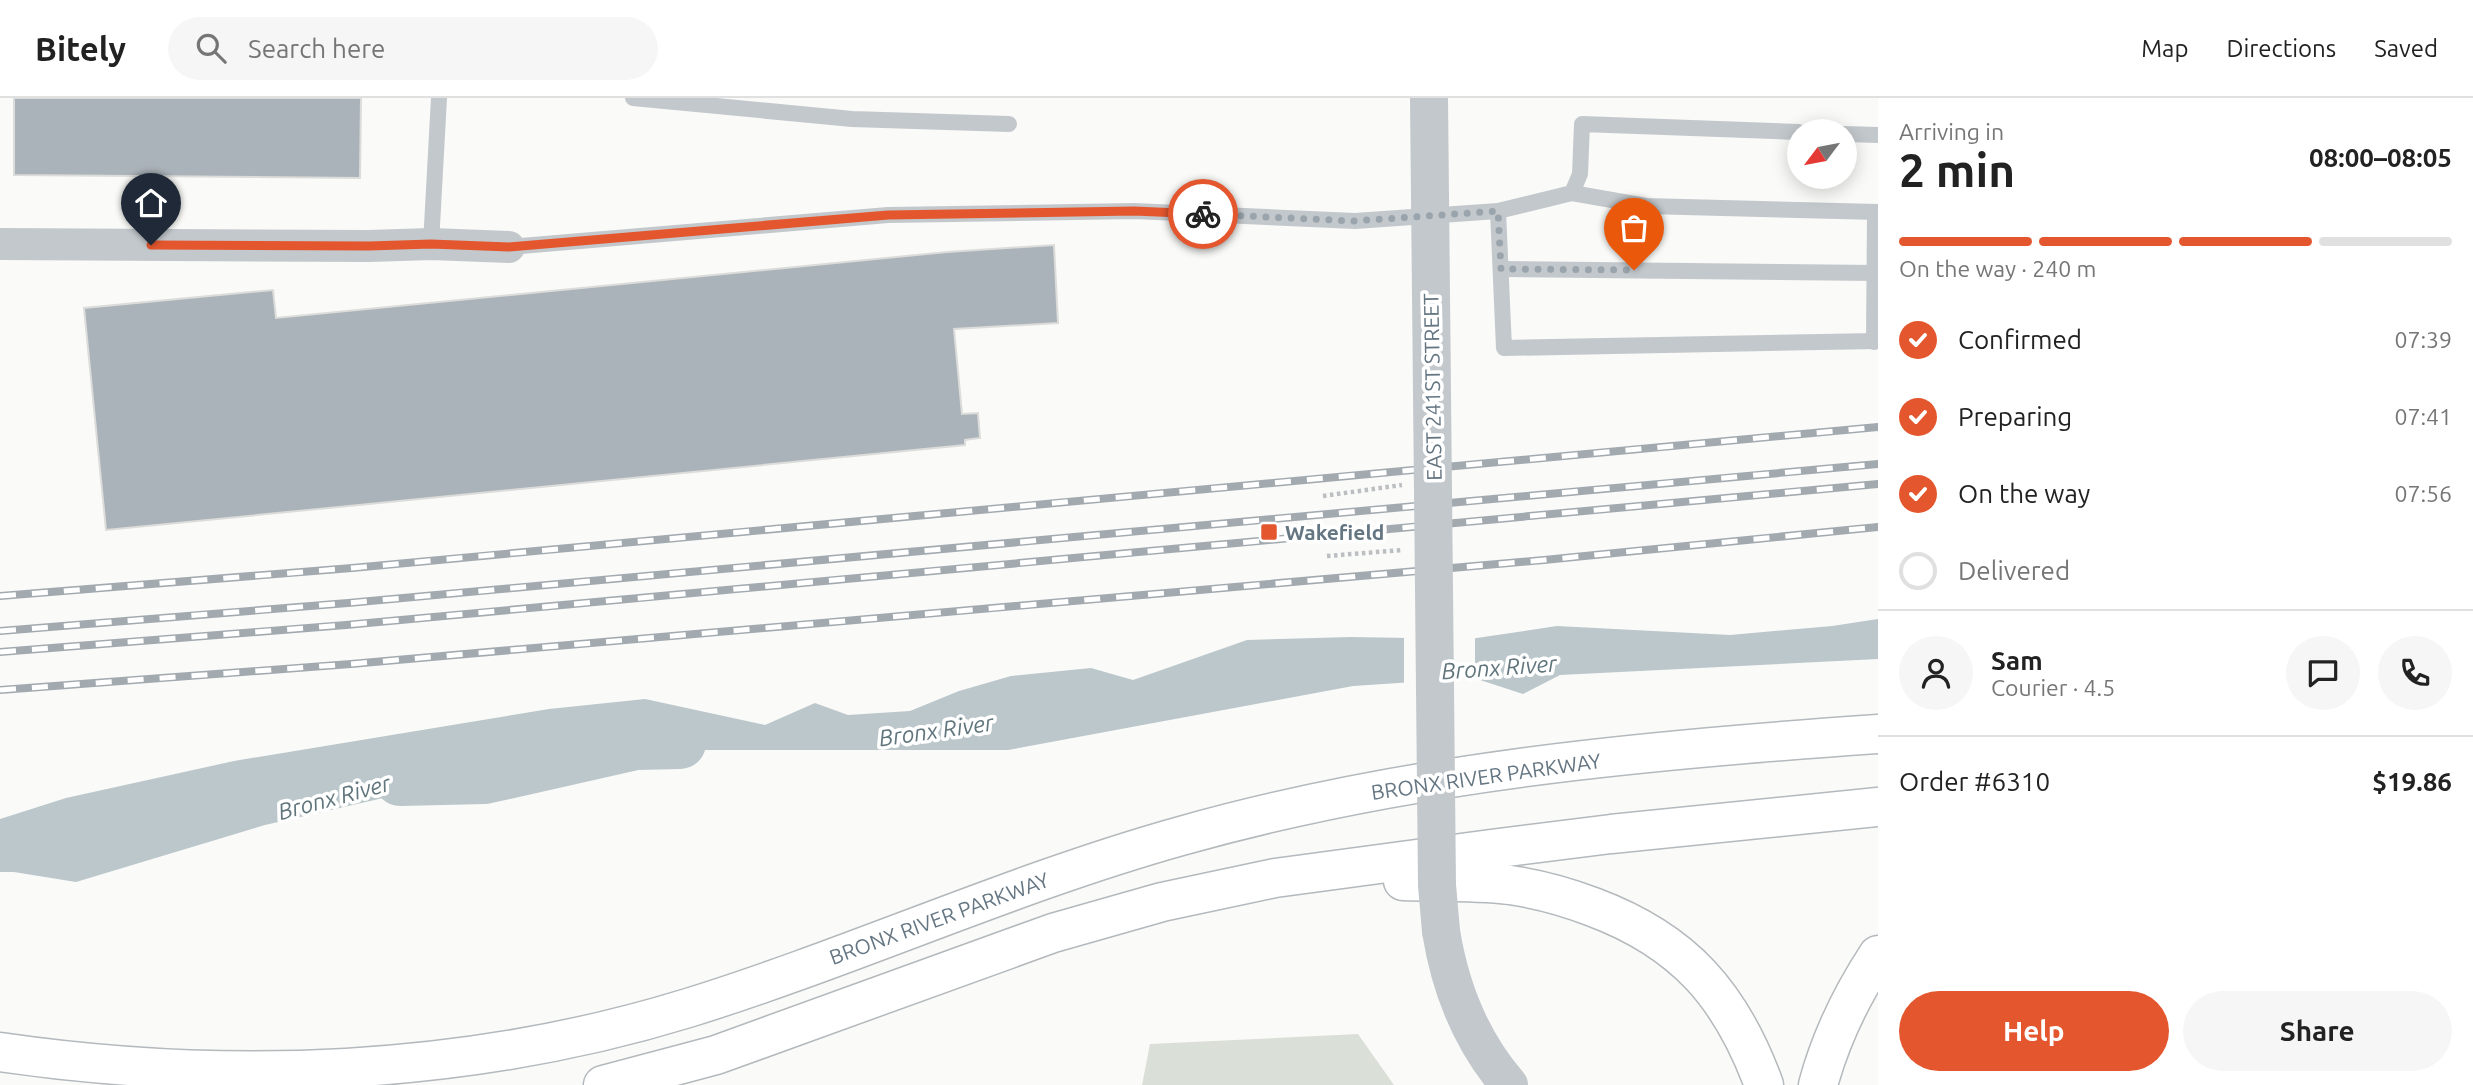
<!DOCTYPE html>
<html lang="en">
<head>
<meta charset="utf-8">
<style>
  body { margin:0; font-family:Ubuntu,sans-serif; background:#f6f6f6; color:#222; height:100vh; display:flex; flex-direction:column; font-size:26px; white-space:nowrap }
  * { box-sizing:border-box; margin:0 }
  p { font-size:23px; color:#767676 }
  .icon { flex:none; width:38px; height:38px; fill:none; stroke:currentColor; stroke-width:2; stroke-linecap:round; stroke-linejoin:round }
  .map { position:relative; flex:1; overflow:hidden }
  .side { display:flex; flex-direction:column; background:#fff; width:595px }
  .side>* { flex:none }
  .needle { width:46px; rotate:238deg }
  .fabs { position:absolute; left:1787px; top:21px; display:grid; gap:14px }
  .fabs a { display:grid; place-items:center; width:70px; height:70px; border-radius:50%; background:#fff; box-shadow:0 4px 18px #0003; font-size:35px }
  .pin { position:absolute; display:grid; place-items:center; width:60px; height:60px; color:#fff; margin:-72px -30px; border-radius:50% 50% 50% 0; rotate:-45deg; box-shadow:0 0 7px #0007 }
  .pin .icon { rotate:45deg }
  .courier { position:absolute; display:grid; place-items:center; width:70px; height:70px; margin:-35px; border:5px solid #e4572e; border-radius:50%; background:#fff; color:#222; box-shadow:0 2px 9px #0007 }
  .head em { font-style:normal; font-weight:700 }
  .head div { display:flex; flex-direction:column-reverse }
  .head { display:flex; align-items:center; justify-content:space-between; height:119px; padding:0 21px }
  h1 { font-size:46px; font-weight:700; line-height:52px }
  .bar { display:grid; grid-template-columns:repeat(4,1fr); gap:10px 7px; align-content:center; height:84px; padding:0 21px }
  .bar i { height:9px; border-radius:5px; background:#e0e0e0 }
  .bar .selected { background:#e4572e }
  .bar p { grid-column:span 4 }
  .line { display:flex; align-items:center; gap:18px; padding:0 21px; border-top:2px solid #e0e0e0 }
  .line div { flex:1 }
  .round { display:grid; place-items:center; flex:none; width:74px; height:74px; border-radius:37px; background:#f6f6f6 }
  ol { padding:0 21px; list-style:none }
  li { display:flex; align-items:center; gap:21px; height:77px }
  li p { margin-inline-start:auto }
  li .icon { padding:7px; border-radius:50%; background:#e4572e; color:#fff; stroke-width:4 }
  li:last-child { color:#767676 }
  li i { width:38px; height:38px; border:4px solid #e0e0e0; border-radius:50% }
  .primary-button { display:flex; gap:14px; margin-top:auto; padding:14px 21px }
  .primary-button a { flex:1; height:80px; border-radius:42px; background:#e4572e; color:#fff; font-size:28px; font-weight:700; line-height:80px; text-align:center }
  .primary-button a+a { background:#f6f6f6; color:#222 }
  header { display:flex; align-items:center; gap:42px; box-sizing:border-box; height:98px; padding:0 35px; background:#fff; border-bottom:2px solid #e0e0e0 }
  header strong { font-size:33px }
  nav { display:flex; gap:38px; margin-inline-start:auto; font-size:24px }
  .search { width:490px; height:63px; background:#f6f6f6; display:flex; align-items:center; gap:18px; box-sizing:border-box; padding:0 24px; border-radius:38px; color:#767676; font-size:26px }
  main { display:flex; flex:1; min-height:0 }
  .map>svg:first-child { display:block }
</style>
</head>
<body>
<header>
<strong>Bitely</strong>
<div class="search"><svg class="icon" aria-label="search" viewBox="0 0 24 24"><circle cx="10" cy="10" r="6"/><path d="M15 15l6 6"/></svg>Search here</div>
<nav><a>Map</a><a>Directions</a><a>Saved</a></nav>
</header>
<main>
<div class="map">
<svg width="1878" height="987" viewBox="0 0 1878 987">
  <rect width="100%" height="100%" fill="#fafaf8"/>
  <path fill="#dadfd7" d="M1358,936l36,51h-252l8,-41z"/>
  <path fill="#bbc7cb" d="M1878,521v40l-318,16 -37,19 -49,-16 -121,8 -345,64h-415l-328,75 -189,57 -62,-10h-14v-53l66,-21 168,-37 315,-52 96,-10 120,26 50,-22 33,12 62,-4 49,-20 52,-15 80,-8 42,12 114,-40 104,-3 119,2 87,-13 173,9 102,-9z"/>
  <path fill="#fafaf8" d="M1404,536l71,1v47l-71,4z"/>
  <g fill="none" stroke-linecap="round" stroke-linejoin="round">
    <path stroke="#bbc7cb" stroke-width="52" d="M400,682l85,-2 151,-34 44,-1"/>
  </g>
  <g fill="#aab3b9" stroke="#dcdcda" stroke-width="2">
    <path d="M14,0h347l-1,80 -346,-3z"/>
    <path d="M1054,147l4,78 -104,6 8,85 16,-1 2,25 -15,2v5l-859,85 -22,-222 189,-18 3,28 671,-66z"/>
  </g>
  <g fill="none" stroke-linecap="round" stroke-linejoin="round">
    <g stroke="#b4b9bd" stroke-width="41">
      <g id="motorway">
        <path d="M1403,783c36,1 72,0 107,4 28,4 57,12 83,22 91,34 138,88 171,178"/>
        <path d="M0,954c228,33 467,24 688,-44 167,-52 325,-125 493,-172 226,-64 463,-86 697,-102"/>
        <path d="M603,987l113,-30 337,-122 109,-31 113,-24 216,-29 120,-15 267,-27"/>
        <path d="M1818,987c13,-48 33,-89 60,-130"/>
      </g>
    </g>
    <g stroke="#bbbfc2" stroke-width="4.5" stroke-dasharray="3.5 3.5" stroke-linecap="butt">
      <path d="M1323,398l79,-11"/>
      <path d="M1327,458l75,-6"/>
    </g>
    <g stroke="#c3c8cc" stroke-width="16">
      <path d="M633,0l219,21 157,5"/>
      <path d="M1844,36l34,1"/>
      <path d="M1572,95l74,13 232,6"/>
      <path d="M1498,113l6,137 374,-7"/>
      <path d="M431,146l8,-146"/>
      <path d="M509,149l379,-32 246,-4 221,10 143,-10 74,-18 8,-19 2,-50 217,8"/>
      <path d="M1501,171l377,4"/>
      <path d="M1874,244l1,-130"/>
    </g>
    <path stroke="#c3c8cc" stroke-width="32" d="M0,146l369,2 62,-2 78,3"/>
    <path stroke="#c3c8cc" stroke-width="38" d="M1441,833c9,57 30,110 68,154"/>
    <use href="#motorway" stroke="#fff" stroke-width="38"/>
    <g stroke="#a2aab0" stroke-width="8">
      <g id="rail">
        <path d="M0,498l352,-28 1526,-141"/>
        <path d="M0,533l348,-28 1530,-139"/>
        <path d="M0,554l346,-27 1532,-141"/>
        <path d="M0,592l351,-26 1193,-104 334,-33"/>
      </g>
    </g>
    <use href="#rail" stroke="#fff" stroke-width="5" stroke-dasharray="16" stroke-linecap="butt"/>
    <path stroke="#c3c8cc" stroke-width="38" d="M1429,0l8,787 4,46"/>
  </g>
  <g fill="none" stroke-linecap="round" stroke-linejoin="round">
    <path stroke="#99a4ac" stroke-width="7" stroke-dasharray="0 12.6" d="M1203,116l151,7 144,-10 3,58 133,1"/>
    <path stroke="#e4572e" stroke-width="9" d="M151,147l218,1 62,-2 78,3 379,-32 246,-4 69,3"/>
  </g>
  <rect fill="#e4572e" stroke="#fff" stroke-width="2.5" x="1260" y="425" width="18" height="18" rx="3.5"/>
  <g text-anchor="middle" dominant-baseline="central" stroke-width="7" stroke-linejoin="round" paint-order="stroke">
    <g font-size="21" fill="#657683" stroke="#fff">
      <text transform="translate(1432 289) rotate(-91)">EAST 241ST STREET</text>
      <text transform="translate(1486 678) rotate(-8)">BRONX RIVER PARKWAY</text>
      <text transform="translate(939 820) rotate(-20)">BRONX RIVER PARKWAY</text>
    </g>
    <g font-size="21" font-weight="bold" fill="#657683" stroke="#fff" text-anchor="start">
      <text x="1285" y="434">Wakefield</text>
    </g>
    <g font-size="23" font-style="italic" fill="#60757c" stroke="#fff">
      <text transform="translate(1499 569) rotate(-4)">Bronx River</text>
      <text transform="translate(936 632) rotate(-8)">Bronx River</text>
      <text transform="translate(334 699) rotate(-15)">Bronx River</text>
    </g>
  </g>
</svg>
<div class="fabs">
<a><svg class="needle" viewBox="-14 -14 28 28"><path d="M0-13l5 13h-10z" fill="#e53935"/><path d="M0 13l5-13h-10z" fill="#767676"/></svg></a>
</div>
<div class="pin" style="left:1634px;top:172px;background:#ea580c"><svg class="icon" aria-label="bag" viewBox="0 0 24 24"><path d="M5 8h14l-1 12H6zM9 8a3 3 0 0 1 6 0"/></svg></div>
<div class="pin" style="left:151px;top:147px;background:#1f2937"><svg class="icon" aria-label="home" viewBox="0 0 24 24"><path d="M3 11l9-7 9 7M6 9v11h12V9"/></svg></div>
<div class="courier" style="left:1203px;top:116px"><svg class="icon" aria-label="bike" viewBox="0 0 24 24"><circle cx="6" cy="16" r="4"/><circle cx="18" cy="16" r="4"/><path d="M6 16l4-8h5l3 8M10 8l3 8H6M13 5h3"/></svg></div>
</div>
<section class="side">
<div class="head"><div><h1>2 min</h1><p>Arriving in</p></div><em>08:00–08:05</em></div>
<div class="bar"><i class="selected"></i><i class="selected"></i><i class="selected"></i><i></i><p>On the way · 240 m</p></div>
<ol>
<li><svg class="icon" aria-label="check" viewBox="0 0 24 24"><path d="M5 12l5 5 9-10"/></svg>Confirmed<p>07:39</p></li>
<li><svg class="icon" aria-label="check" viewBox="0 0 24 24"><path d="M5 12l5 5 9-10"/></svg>Preparing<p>07:41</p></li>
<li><svg class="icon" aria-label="check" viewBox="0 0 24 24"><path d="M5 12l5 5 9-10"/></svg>On the way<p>07:56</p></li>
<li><i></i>Delivered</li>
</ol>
<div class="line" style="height:126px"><a class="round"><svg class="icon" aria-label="person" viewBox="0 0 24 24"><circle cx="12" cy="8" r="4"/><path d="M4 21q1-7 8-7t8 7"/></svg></a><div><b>Sam</b><p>Courier · 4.5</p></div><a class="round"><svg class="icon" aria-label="chat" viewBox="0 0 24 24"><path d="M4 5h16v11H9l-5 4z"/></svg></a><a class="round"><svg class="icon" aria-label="phone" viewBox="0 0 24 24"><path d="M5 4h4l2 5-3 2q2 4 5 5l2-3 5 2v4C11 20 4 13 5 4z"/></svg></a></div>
<div class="line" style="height:91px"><div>Order #6310</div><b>$19.86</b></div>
<div class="primary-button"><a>Help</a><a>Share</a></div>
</section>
</main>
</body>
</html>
